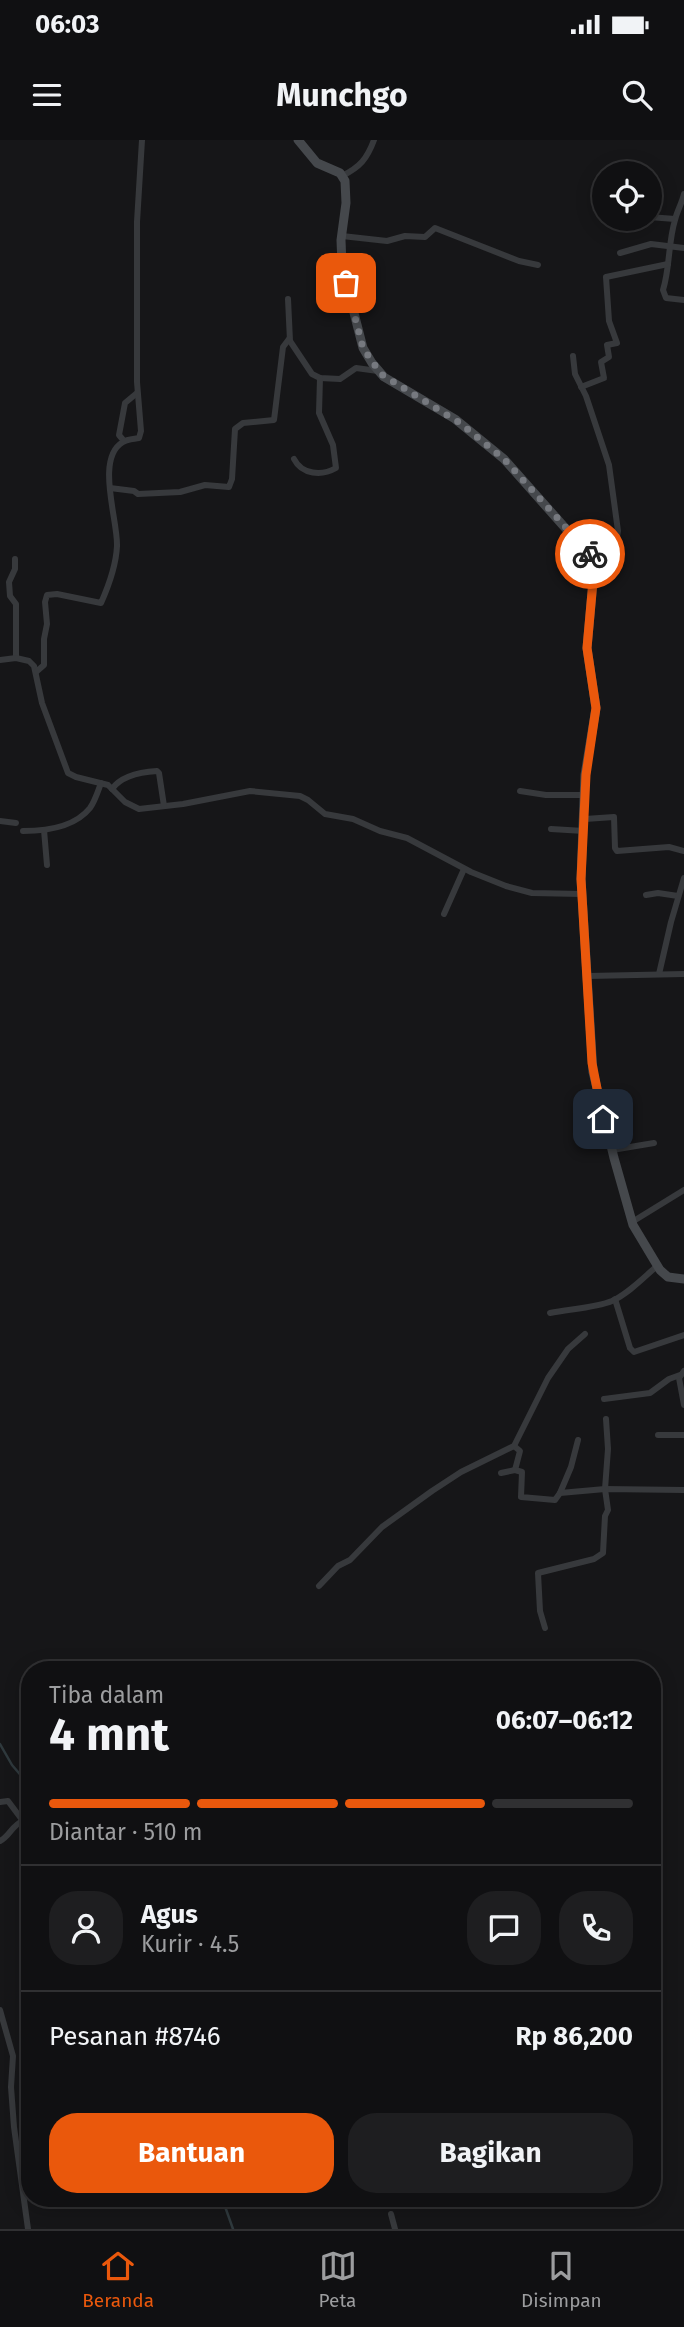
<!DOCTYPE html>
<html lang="id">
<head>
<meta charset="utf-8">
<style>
  body { margin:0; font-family:"Fira Sans",sans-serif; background:#1e1e20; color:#f1f3f6; height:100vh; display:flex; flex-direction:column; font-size:26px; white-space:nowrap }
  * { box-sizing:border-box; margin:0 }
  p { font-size:23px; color:#9c9d9f }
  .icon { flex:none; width:38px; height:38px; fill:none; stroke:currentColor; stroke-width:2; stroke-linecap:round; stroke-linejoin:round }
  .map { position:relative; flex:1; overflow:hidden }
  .drawer { position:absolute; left:21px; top:1521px; width:640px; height:546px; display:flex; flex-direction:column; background:#101012; border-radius:28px; box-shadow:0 4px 18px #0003,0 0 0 2px #303032 }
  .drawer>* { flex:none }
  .controls { position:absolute; left:592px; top:21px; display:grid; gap:14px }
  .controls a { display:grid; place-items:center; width:70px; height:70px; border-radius:50%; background:#101012; box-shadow:0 4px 18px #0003,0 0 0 2px #303032; font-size:35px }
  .pin { position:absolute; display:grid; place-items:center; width:60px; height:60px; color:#fff; margin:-30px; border-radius:14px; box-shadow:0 4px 10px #0006 }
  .courier { position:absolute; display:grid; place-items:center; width:70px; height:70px; margin:-35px; border:5px solid #ea580c; border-radius:50%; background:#fff; color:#222; box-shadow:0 2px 9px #0007 }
  .overview em { font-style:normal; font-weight:700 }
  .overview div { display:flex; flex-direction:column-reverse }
  .overview { display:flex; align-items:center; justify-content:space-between; height:119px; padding:0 28px }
  h1 { font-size:46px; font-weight:700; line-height:52px }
  .bar { display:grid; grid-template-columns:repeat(4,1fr); gap:10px 7px; align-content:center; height:84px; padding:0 28px }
  .bar i { height:9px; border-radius:5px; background:#303032 }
  .bar .active { background:#ea580c }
  .bar p { grid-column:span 4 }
  .line { display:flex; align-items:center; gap:18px; padding:0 28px; border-top:2px solid #303032 }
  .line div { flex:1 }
  .round { display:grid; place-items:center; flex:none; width:74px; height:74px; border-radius:28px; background:#1e1e20 }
  .cta { display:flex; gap:14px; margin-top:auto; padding:14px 28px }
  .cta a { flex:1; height:80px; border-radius:28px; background:#ea580c; color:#fff; font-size:28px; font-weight:700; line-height:80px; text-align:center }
  .cta a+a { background:#1e1e20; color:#f1f3f6 }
  .status { display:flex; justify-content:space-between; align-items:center; height:49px; padding:0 35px; background:#101012; direction:ltr }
  .status svg { height:19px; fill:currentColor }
  header { display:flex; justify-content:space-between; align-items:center; height:91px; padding:0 28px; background:#101012; font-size:32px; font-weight:700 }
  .tabs { display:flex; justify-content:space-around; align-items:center; height:98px; border-top:2px solid #303032; background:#101012; font-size:19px; color:#9c9d9f }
  .tabs a { display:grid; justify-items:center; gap:4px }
  .tabs .active { color:#ea580c }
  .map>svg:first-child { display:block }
</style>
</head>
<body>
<div class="status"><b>06:03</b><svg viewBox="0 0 49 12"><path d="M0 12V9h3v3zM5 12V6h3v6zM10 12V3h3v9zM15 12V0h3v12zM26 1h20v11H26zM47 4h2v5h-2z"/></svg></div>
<header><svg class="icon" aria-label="menu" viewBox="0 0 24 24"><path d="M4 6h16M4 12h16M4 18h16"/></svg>Munchgo<svg class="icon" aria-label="search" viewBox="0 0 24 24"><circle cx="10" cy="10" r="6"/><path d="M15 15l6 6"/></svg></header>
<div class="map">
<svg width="684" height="2089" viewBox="0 0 684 2089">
  <rect width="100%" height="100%" fill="#161618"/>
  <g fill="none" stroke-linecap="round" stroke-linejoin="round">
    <g stroke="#2f393d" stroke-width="2.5">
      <path d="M0,1604l12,21 18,21"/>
      <path d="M222,2058l11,31"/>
    </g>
    <g stroke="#37393c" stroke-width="6">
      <path d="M342,36c18,-9 25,-17 32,-36"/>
      <path d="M684,54c-2,9 -7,17 -9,26 -7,23 -5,48 -12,70l3,8 18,2"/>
      <path d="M649,77l26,2"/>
      <path d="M342,96l45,5 18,-5 20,1 10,-9 84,33 19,4"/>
      <path d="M620,113l31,-9 33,4"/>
      <path d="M288,159l2,42 22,33 8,4 20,1 16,-11 22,3"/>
      <path d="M573,216l2,18 11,22 23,69 9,66 -4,24 -22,5"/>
      <path d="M581,247l23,-9 -3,-16 8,-5 -2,-12 10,-2 -8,-22 -3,-44 62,-13"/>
      <path d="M124,301l-5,-6 6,-32 12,-10"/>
      <path d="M294,319c8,16 28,17 42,9l-3,-23 -14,-32 1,-35"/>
      <path d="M110,348l24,3 4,3 42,-2 25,-7 24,2 3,-8 3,-50 8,-6 31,-3 9,-73 6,-8"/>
      <path d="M15,419v10l-6,13 1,14 6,8v54"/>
      <path d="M0,520l16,-2 13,3 5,5 8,37 26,70 8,4 32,8 17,17 14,7 44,-5 67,-13 50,5 8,4 17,14 28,5 27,12 27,7 64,34 35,14 26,7 50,1"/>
      <path d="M36,532l8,-7v-26l3,-15 -2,-22 2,-7 10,-1 44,9c8,-18 15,-37 16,-57 1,-26 -22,-88 6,-104 4,-3 11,-3 16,-4l2,-7 -4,-49v-160l5,-82"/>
      <path d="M112,649c9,-13 30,-17 45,-18l2,2 5,33"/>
      <path d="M520,651l26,4h39"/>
      <path d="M585,679l29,-2 1,31 2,3 52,-4 15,4"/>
      <path d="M0,681l16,2"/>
      <path d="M551,689l33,2"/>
      <path d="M44,690l3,35"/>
      <path d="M23,691c22,0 52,-4 67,-23 5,-7 8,-17 11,-25"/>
      <path d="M646,755l12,-2 20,3"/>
      <path d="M444,774l20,-45"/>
      <path d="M659,834l12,-52 13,-44"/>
      <path d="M588,836l96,-2"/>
      <path d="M612,1010l42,-7"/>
      <path d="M632,1082l52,-32"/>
      <path d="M615,1159l15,49 4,4 50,-17"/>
      <path d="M550,1173c19,-4 45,-5 62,-12 17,-8 31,-23 45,-35"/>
      <path d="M684,1231l-5,7 5,27"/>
      <path d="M604,1259l46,-6 19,-14 11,-4"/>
      <path d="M658,1295h26"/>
      <path d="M514,1306l6,5 -5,19"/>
      <path d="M501,1333l14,-3 7,2 -1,25 34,3 5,-7 45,-4 79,1"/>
      <path d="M560,1353l11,-26 7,-27"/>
      <path d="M319,1446l19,-20 12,-6 32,-33 50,-36 29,-19 53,-26 34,-68 20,-29 17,-15"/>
      <path d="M545,1488l-5,-17 -2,-38 56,-14 9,-6 2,-37 3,-6 -3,-21 3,-40 -2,-30"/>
      <path d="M0,1662l8,-1 15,20 7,5"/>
      <path d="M0,1701c10,-5 12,-16 23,-20"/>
      <path d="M0,1870l13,46 -2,31 3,40 14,102"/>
      <path d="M391,2074l4,15"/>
    </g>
    <path stroke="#45484c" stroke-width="9" d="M298,0l19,23 23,10 5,8 1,22 -5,37 1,26 21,82 9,15 12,14 71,42 49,40 87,98 3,13 -7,78 9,60 -11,67 -4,104 12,193 21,86 19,67 27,45 8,7 16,2"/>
  </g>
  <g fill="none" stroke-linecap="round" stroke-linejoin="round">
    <path stroke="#76797f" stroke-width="7" stroke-dasharray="0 12.6" d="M346,143l17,65 18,26 79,49 44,36 86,95"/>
    <path stroke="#ea580c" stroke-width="9" d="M590,414l4,16 -7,78 9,60 -10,67 -5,104 11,184 11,56"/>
  </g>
</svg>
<div class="controls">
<a><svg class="icon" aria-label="locate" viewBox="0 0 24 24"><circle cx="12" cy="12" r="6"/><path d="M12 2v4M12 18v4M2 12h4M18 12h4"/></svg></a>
</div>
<div class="pin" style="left:346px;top:143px;background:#ea580c"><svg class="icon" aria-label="bag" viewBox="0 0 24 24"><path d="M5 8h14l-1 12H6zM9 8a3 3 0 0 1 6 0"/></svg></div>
<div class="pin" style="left:603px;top:979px;background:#1f2937"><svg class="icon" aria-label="home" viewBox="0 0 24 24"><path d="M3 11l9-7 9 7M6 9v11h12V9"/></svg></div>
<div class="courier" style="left:590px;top:414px"><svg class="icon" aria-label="bike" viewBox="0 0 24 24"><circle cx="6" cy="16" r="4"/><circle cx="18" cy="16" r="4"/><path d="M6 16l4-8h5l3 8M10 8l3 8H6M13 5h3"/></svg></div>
<section class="drawer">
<div class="overview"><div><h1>4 mnt</h1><p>Tiba dalam</p></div><em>06:07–06:12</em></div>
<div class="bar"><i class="active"></i><i class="active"></i><i class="active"></i><i></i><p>Diantar · 510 m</p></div>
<div class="line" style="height:126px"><a class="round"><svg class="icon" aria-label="person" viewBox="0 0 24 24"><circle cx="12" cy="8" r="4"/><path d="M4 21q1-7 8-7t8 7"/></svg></a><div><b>Agus</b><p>Kurir · 4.5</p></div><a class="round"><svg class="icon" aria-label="chat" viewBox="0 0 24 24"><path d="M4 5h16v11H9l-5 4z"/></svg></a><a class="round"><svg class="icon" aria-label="phone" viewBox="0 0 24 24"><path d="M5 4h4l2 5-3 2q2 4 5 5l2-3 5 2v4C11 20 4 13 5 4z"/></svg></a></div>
<div class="line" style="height:91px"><div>Pesanan #8746</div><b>Rp 86,200</b></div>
<div class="cta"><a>Bantuan</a><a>Bagikan</a></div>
</section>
</div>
<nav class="tabs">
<a class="active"><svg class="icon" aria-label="home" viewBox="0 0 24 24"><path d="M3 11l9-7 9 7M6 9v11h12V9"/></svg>Beranda</a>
<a><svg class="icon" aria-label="map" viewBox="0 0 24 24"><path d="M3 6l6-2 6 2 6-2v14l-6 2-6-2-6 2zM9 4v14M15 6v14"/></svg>Peta</a>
<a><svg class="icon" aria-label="saved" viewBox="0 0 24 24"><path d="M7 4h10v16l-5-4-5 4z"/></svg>Disimpan</a>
</nav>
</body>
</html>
